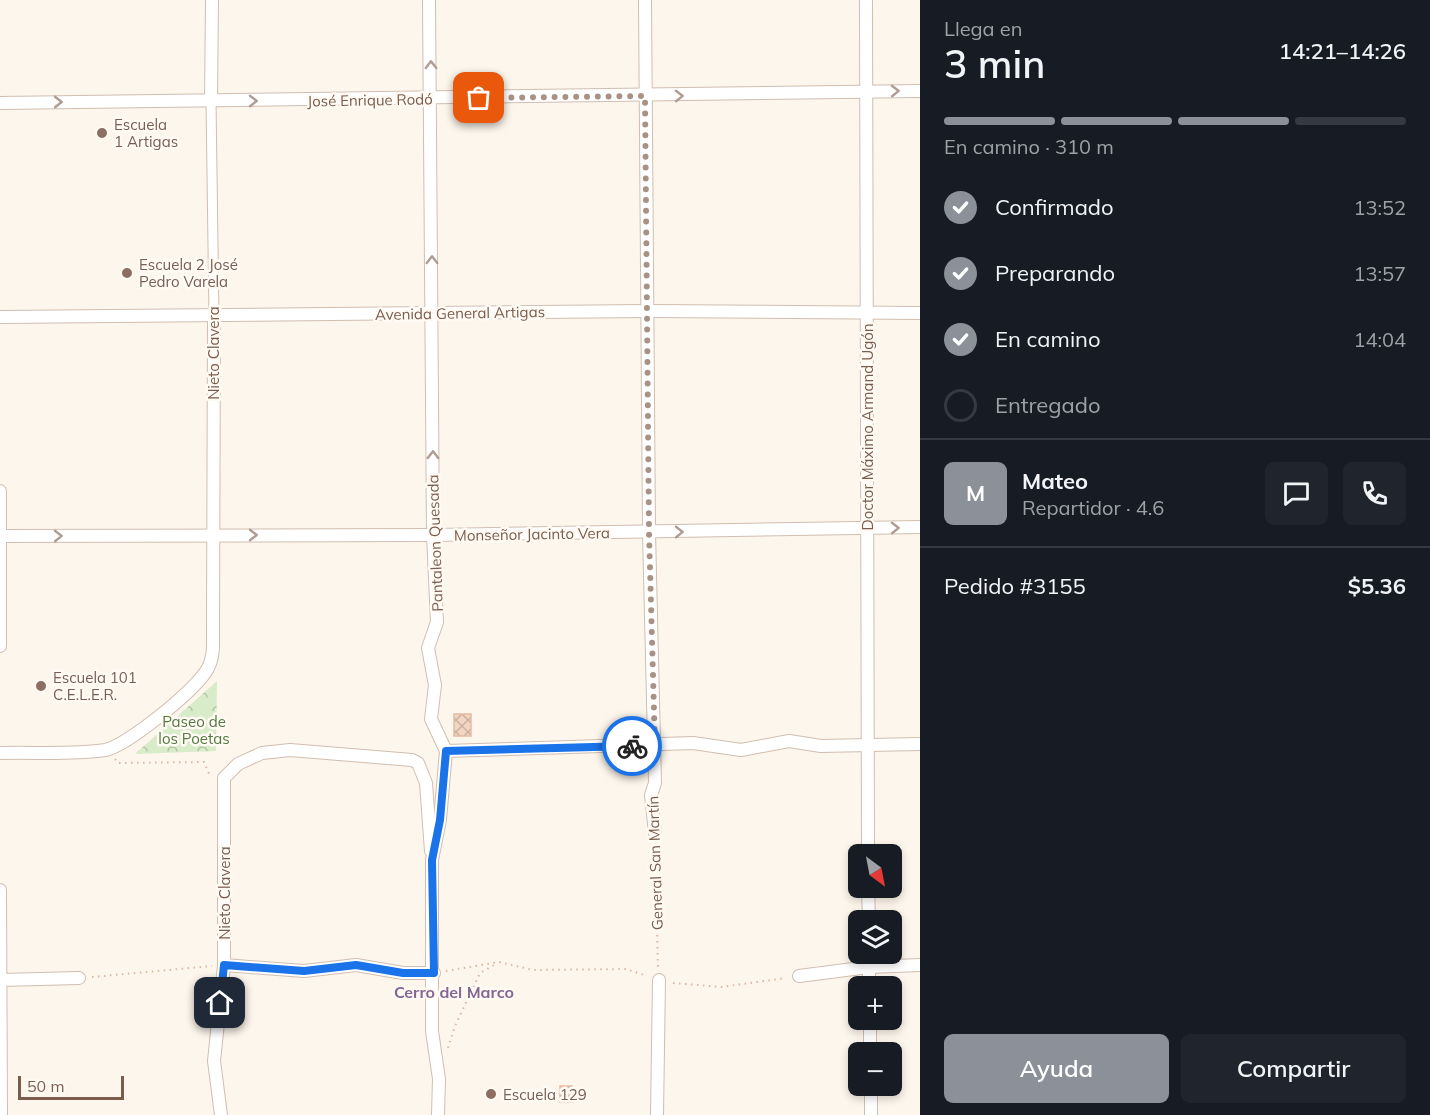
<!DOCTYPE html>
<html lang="es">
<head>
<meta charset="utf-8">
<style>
  body { margin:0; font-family:Mulish,sans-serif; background:#20242c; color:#f1f3f6; height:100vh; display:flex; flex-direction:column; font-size:22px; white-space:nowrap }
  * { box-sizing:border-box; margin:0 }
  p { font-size:20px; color:#9ea1a6 }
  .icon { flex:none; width:33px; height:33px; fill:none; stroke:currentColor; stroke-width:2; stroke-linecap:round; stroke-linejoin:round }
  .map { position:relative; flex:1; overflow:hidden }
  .side { display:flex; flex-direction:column; background:#171b24; width:510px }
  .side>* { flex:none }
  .needle { width:39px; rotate:148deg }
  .fabs { position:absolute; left:848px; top:844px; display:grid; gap:12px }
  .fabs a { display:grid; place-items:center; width:54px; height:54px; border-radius:9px; background:#171b24; box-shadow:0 3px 9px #0003; font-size:30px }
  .scale { position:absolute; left:18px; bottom:15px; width:106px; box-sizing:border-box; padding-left:6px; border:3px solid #7a5c4d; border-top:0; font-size:16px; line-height:21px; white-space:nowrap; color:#7a5c4d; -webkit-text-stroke:4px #fffaf3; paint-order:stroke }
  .pin { position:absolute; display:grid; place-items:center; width:51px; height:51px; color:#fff; margin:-26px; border-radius:12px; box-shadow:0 3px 9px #0006 }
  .courier { position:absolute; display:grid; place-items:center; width:60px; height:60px; margin:-30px; border:4px solid #1a73e8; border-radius:50%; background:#fff; color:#222; box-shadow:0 2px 8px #0007 }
  .overview em { font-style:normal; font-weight:600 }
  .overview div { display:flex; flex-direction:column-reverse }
  .overview { display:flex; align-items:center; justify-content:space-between; height:102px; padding:0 24px }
  h1 { font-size:39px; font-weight:600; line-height:45px }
  .bar { display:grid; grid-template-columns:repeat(4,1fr); gap:9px 6px; align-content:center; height:72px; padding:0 24px }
  .bar i { height:8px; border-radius:4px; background:#363941 }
  .bar .on { background:#8c9099 }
  .bar p { grid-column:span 4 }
  .line { display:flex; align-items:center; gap:15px; padding:0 24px; border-top:2px solid #363941 }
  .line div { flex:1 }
  .round { display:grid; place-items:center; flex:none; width:63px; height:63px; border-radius:9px; background:#20242c }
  ol { padding:0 24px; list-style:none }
  li { display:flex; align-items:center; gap:18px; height:66px }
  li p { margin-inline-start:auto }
  li .icon { padding:6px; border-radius:50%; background:#8c9099; color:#fff; stroke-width:4 }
  li:last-child { color:#9ea1a6 }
  li i { width:33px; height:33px; border:3px solid #363941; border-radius:50% }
  .action { display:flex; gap:12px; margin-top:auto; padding:12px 24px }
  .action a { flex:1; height:69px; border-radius:9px; background:#8c9099; color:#fff; font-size:24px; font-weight:600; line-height:69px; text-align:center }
  .action a+a { background:#20242c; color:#f1f3f6 }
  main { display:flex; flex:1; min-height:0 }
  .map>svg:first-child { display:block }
</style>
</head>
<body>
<main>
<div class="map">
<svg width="920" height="1115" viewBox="0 0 920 1115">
  <defs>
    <pattern id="park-crowns" width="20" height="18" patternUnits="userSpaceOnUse" patternTransform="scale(1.5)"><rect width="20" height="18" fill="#d8ecc9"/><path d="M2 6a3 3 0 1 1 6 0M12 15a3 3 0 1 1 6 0" fill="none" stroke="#b4c2a5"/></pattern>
    <pattern id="building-cross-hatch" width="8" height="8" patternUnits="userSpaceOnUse" patternTransform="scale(1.5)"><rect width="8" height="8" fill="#f3d5c3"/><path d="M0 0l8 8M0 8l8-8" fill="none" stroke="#cab0a1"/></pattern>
  </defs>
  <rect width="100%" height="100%" fill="#fdf6ec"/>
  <path fill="url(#park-crowns)" d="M217,681l-1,70 -81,3z"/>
  <g fill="url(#building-cross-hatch)" stroke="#e6bba3" stroke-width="1.5">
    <rect x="454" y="714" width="17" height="22"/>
    <path d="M560,1086h12l1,16h-13z"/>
  </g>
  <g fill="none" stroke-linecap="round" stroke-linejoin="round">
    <g stroke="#d1beb0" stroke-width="11">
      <path id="pedestrian" d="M211,101l3,216"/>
    </g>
    <g stroke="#d1beb0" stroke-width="14">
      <g id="minor">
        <path d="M429,0l4,535 4,87 -9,26 7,37 -4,34 15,32 -6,69 -8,40v171l7,48 -1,36"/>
        <path d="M645,0l4,532 6,251 -4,12 4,38"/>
        <path d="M866,0l2,855"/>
        <path d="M211,101l1,-101"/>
        <path d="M0,103l920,-12"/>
        <path d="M0,317l648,-6 272,2"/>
        <path d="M0,491v155"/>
        <path d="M0,536l433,-1 487,-8"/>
        <path d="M446,751l247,-8 48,7 48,-9 32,5 99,-2"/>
        <path d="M0,753c34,-1 72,2 105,-3 22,-4 93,-62 103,-82 6,-11 5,-24 5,-36l1,-315"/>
        <path d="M868,888l1,33"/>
        <path d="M0,890l1,225"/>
        <path d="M869,954v33"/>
        <path d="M224,965l80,6 52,-6 47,8h31"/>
        <path d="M799,976l70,-9 51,-2"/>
        <path d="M0,980l79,-2"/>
        <path d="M870,1020v33"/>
        <path d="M871,1086v29"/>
        <path d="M221,1115l-7,-54 10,-96v-187l14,-14 24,-11 28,-3 122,10 6,3 8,20 5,68"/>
        <path d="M657,1115l2,-135"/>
      </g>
    </g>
    <g stroke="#d9b8a5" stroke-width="2" stroke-dasharray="1.5 4.5" stroke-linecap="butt">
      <path d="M115,759l3,4 86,-1 6,14"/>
      <path d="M655,845l3,124"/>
      <path d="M446,971l53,-9 34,8 93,-1 21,7"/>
      <path d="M92,977l120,-11"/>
      <path d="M673,983l48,4 65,-9"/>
      <path d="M448,1048l7,-22 25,-53 16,-9"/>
    </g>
    <use href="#pedestrian" stroke="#fff" stroke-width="9"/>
    <use href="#minor" stroke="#fff" stroke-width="12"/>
  </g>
  <defs><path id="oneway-chevron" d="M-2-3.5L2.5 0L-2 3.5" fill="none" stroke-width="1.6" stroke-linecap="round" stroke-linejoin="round" transform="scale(1.5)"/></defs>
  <g stroke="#af9d94">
    <use href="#oneway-chevron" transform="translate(431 65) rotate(-91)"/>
    <use href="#oneway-chevron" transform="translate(895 91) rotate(-1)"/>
    <use href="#oneway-chevron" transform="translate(679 96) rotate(-1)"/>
    <use href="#oneway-chevron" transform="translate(253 101) rotate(-1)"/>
    <use href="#oneway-chevron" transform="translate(58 102)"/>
    <use href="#oneway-chevron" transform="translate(432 260) rotate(-90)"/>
    <use href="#oneway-chevron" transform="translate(433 455) rotate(-90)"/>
    <use href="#oneway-chevron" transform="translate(895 528) rotate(-1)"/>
    <use href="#oneway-chevron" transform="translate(679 532) rotate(-1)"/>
    <use href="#oneway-chevron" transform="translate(253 535)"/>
    <use href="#oneway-chevron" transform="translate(58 536) rotate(-1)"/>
  </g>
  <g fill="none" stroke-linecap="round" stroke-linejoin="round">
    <path stroke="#a89285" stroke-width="6" stroke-dasharray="0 10.8" d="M479,98l166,-2 4,436 6,214h-23"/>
    <path stroke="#1a73e8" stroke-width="8" d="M220,1003l4,-38 80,6 52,-6 47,8h31l-2,-113 8,-40 6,-69 186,-5"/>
  </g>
  <g fill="#8d6e63" stroke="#fffaf3" stroke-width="2">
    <circle cx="102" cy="133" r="6"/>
    <circle cx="127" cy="273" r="6"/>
    <circle cx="41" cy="686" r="6"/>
    <circle cx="491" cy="1094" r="6"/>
  </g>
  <g text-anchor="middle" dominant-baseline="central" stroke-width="5" stroke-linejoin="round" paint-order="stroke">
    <g font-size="15" fill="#7a5c4d" stroke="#fffaf3">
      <text transform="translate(370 100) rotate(-1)">José Enrique Rodó</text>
      <text transform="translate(460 313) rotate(-1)">Avenida General Artigas</text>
      <text transform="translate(213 353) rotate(-90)">Nieto Clavera</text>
      <text transform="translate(867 427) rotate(-90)">Doctor Máximo Armand Ugón</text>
      <text transform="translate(532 534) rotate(-1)">Monseñor Jacinto Vera</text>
      <text transform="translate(435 543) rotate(-92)">Pantaleon Quesada</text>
      <text transform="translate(655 863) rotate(-92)">General San Martín</text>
      <text transform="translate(224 893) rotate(-90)">Nieto Clavera</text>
    </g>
    <g font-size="15" fill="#785e54" stroke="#fffaf3" text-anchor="start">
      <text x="114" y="124">Escuela<tspan x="114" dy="17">1 Artigas</tspan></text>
      <text x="139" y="264">Escuela 2 José<tspan x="139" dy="17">Pedro Varela</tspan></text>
      <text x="53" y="677">Escuela 101<tspan x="53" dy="17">C.E.L.E.R.</tspan></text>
      <text x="503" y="1094">Escuela 129</text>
    </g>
    <g font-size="15" fill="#537a41" stroke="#fffaf3">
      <text x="194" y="721">Paseo de<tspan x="194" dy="17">los Poetas</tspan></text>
    </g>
    <g font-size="16" font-weight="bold" fill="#846695" stroke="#fffaf3">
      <text x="454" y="992">Cerro del Marco</text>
    </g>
  </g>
</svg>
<div class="fabs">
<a><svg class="needle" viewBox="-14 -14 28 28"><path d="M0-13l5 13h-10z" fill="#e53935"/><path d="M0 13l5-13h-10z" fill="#9ea1a6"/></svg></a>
<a><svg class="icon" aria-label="layers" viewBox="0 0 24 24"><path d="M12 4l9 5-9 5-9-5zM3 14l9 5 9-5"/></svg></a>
<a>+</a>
<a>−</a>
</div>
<div class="scale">50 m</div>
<div class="pin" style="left:479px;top:98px;background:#ea580c"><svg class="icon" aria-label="bag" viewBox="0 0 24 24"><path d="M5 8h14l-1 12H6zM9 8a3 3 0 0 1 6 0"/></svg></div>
<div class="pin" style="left:220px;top:1003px;background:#1f2937"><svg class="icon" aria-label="home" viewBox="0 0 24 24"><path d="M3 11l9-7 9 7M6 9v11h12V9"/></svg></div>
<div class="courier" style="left:632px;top:746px"><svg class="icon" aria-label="bike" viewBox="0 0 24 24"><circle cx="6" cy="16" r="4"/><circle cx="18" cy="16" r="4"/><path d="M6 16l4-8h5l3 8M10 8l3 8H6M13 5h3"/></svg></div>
</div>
<section class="side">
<div class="overview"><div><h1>3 min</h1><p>Llega en</p></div><em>14:21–14:26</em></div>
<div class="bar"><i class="on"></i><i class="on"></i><i class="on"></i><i></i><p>En camino · 310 m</p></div>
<ol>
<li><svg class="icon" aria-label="check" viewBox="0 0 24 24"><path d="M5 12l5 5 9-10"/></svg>Confirmado<p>13:52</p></li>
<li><svg class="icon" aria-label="check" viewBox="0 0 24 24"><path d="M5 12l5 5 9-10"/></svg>Preparando<p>13:57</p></li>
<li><svg class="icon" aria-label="check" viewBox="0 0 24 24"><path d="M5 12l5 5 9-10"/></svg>En camino<p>14:04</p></li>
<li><i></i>Entregado</li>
</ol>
<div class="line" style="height:108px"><b class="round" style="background:#8c9099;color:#fff">M</b><div><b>Mateo</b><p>Repartidor · 4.6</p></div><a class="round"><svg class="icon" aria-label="chat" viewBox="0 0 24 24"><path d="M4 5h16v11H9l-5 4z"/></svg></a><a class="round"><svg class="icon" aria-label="phone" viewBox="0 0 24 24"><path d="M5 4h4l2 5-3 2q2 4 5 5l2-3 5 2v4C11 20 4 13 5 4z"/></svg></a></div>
<div class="line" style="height:78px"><div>Pedido #3155</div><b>$5.36</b></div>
<div class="action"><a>Ayuda</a><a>Compartir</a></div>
</section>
</main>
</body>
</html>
